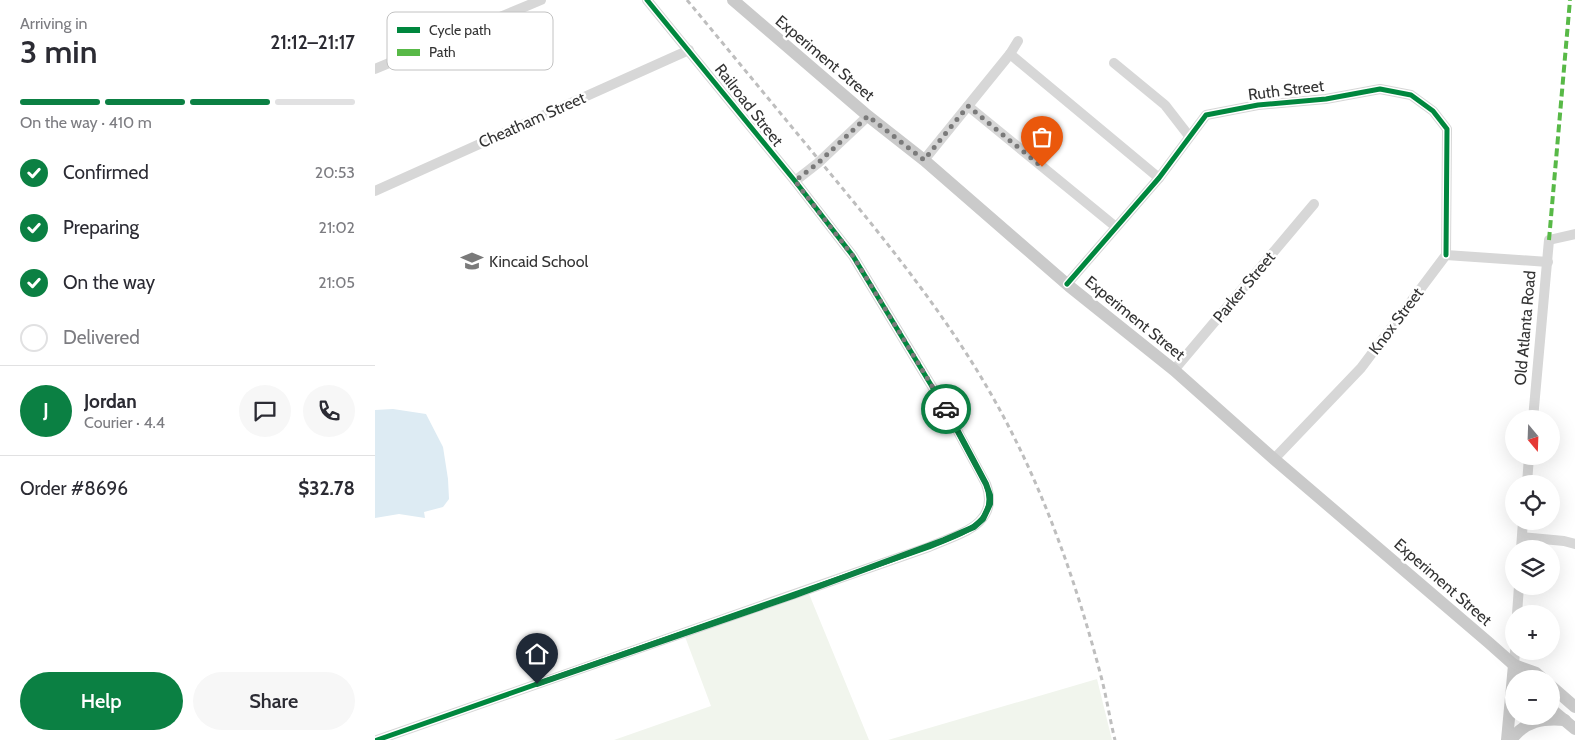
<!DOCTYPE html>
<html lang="en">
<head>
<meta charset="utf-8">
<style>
  body { margin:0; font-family:Cabin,sans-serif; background:#f7f7f7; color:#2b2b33; height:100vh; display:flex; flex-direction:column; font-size:19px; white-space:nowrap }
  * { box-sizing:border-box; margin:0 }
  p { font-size:16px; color:#7c7c81 }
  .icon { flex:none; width:28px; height:28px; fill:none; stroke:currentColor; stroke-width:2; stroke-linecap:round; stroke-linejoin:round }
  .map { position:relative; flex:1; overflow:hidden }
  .details { display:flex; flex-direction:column; background:#fff; width:375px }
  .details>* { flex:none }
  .needle { width:32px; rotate:161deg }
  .fabs { position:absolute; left:1130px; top:410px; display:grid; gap:10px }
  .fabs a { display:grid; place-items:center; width:55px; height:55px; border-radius:50%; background:#fff; box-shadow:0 5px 20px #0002; font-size:25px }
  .pin { position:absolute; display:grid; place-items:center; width:42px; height:42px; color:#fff; margin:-51px -21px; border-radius:50% 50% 50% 0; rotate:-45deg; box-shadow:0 0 5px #0007 }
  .pin .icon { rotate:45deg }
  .courier { position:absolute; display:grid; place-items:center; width:50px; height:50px; margin:-25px; border:4px solid #0b8043; border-radius:50%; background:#fff; color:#222; box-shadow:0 1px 6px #0007 }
  .overview em { font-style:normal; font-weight:600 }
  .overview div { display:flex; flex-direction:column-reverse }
  .overview { display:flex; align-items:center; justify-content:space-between; height:85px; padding:0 20px }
  h1 { font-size:32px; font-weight:600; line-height:38px }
  .bar { display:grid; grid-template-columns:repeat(4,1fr); gap:8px 5px; align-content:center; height:60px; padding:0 20px }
  .bar i { height:6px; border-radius:4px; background:#e1e1e2 }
  .bar .active { background:#0b8043 }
  .bar p { grid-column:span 4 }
  .line { display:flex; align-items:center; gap:12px; padding:0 20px; border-top:1px solid #e1e1e2 }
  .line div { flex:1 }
  .round { display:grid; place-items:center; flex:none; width:52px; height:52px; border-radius:26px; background:#f7f7f7 }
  ol { padding:0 20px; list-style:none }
  li { display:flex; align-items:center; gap:15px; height:55px }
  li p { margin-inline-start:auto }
  li .icon { padding:5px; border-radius:50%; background:#0b8043; color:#fff; stroke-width:4 }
  li:last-child { color:#7c7c81 }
  li i { width:28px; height:28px; border:2px solid #e1e1e2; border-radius:50% }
  .primary-button { display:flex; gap:10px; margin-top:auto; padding:10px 20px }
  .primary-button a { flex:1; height:58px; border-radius:30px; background:#0b8043; color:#fff; font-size:20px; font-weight:600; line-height:58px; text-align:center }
  .primary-button a+a { background:#f7f7f7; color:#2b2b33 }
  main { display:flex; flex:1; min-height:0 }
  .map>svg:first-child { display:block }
</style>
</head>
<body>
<main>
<section class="details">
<div class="overview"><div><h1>3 min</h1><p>Arriving in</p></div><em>21:12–21:17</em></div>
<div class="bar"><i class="active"></i><i class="active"></i><i class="active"></i><i></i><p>On the way · 410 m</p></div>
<ol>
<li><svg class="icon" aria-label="check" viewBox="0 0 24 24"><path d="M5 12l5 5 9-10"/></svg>Confirmed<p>20:53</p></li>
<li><svg class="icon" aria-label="check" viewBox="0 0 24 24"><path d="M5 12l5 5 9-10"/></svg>Preparing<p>21:02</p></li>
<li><svg class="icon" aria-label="check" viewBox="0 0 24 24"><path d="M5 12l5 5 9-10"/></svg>On the way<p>21:05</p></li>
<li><i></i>Delivered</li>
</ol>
<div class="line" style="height:90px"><b class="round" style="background:#0b8043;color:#fff">J</b><div><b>Jordan</b><p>Courier · 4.4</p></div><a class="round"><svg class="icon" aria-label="chat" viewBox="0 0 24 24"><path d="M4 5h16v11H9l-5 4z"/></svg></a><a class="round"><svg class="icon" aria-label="phone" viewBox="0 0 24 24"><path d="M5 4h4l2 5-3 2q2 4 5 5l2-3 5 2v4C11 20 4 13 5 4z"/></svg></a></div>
<div class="line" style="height:65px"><div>Order #8696</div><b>$32.78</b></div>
<div class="primary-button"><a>Help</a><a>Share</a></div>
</section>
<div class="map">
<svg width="1200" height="740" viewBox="0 0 1200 740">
  <rect width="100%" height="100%" fill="#fff"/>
  <g fill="#f1f5ed">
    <path d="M432,589l62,151h-255l97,-34 -27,-72z"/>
    <path d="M722,679l15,61h-224z"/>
  </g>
  <path fill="#ddebf3" d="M18,409l33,5 17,33 5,32 1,20 -6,8 -19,5 1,6 -26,-4 -24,4v-108z"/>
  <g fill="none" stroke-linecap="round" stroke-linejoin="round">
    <g stroke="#d7d7d7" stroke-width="10">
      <path d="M635,54l149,124"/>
      <path d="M739,63l51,42 24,31"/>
      <path d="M0,69l166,-69"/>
      <path d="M593,106l148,121"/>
      <path d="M549,160l86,-106 8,-13"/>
      <path d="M420,181l23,-18 50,-47"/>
      <path d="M0,191l314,-141"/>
      <path d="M692,284l92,-106 47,-63 52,-10 68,-6 54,-10 31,6 22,16 14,18 -1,126"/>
      <path d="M799,370l140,-166"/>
      <path d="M1158,419l16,-179 26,-6"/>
      <path d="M899,459l87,-91 85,-113 102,7"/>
      <path d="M1152,484l2,-28"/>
      <path d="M1147,537l42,4 11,3"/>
      <path d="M1146,549l2,-28"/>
      <path d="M1142,614l2,-28"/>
      <path d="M1139,665l1,-14"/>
      <path d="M2,740l552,-193c29,-13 72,-22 57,-63l-38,-71 -95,-157 -58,-75 -148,-181"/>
    </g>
    <g stroke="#cacaca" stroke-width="12">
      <path d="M358,0l135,116 56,44 145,126 105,84 100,89 214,183 26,23 10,14"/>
      <path d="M1139,665l22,8 7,6"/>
      <path d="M1176,686l24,21"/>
      <path d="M1176,709l24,20"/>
      <path d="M1132,740l7,-75"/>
      <path d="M1136,740c14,-19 32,-22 54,-20"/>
    </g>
    <path stroke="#bebebe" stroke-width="3" stroke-dasharray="5 4" stroke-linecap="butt" d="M312,0c49,59 98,119 147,178 61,74 121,149 167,234 45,83 77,176 101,268 5,20 8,40 13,60"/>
    <path stroke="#58b947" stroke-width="4" stroke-dasharray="8 4" stroke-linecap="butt" d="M1174,240l21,-240"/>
    <g stroke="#fff" stroke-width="8">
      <g id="cycleway">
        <path d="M692,284l92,-106 47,-63 52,-10 68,-6 54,-10 31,6 22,16 14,18 -1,126"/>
        <path d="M2,740l552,-193c29,-13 72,-22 57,-63l-38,-71 -95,-157 -58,-75 -148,-181"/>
      </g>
    </g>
    <use href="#cycleway" stroke="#00873e" stroke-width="5"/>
  </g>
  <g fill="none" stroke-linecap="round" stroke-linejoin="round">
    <path stroke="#7a7a7a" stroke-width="5" stroke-dasharray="0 9" d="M571,409l-93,-153 -58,-75 23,-18 50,-47 56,44 44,-54 74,61"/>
    <path stroke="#0b8043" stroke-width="6" d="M162,684l256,-88 151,-56 30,-13 9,-8 7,-15v-9l-4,-11 -40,-75"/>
  </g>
  <defs>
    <g id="school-bare" transform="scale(1.725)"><path d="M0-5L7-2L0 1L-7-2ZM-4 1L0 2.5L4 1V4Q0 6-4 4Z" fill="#7a7a7a" stroke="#fff" stroke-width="2.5" paint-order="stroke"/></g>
  </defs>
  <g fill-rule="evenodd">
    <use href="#school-bare" x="97" y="261"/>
  </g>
  <g text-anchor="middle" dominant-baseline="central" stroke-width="5" stroke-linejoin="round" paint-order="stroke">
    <g font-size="16" fill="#333" stroke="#fff">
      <text transform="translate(450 58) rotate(40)">Experiment Street</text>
      <text transform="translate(911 90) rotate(-7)">Ruth Street</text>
      <text transform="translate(374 105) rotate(52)">Railroad Street</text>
      <text transform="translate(157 120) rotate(-24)">Cheatham Street</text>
      <text transform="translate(869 287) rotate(-50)">Parker Street</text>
      <text transform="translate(760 318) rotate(39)">Experiment Street</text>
      <text transform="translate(1021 321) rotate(-53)">Knox Street</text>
      <text transform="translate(1150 328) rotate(-85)">Old Atlanta Road</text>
      <text transform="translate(1068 582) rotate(41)">Experiment Street</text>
    </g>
    <g font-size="16" fill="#333" stroke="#fff" text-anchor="start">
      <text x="114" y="261">Kincaid School</text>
    </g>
  </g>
  <rect x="12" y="12" width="166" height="58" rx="8" fill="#fff" stroke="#c2c2c2" stroke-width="1"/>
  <rect x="22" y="27" width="23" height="6" fill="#00873e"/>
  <rect x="22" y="49" width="23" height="7" fill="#58b947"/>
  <g font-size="14" fill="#333">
    <text x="54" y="35">Cycle path</text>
    <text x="54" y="57">Path</text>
  </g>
</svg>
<div class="fabs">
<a><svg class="needle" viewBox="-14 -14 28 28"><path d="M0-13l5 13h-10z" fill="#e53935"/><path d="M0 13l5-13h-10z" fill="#7c7c81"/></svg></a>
<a><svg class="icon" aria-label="locate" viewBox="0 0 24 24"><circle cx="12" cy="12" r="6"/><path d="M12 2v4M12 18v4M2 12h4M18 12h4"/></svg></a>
<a><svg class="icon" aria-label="layers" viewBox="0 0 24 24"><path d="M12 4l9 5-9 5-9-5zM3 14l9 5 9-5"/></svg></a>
<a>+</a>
<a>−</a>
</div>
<div class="pin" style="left:667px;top:167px;background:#ea580c"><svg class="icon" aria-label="bag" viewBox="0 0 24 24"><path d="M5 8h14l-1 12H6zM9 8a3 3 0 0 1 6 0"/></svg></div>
<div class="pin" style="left:162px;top:684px;background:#1f2937"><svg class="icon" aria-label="home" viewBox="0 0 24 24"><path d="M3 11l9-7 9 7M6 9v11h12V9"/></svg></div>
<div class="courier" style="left:571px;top:409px"><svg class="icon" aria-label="car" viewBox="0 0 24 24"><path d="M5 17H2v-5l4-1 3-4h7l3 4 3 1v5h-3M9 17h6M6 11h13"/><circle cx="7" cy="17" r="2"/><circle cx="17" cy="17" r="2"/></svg></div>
</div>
</main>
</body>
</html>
